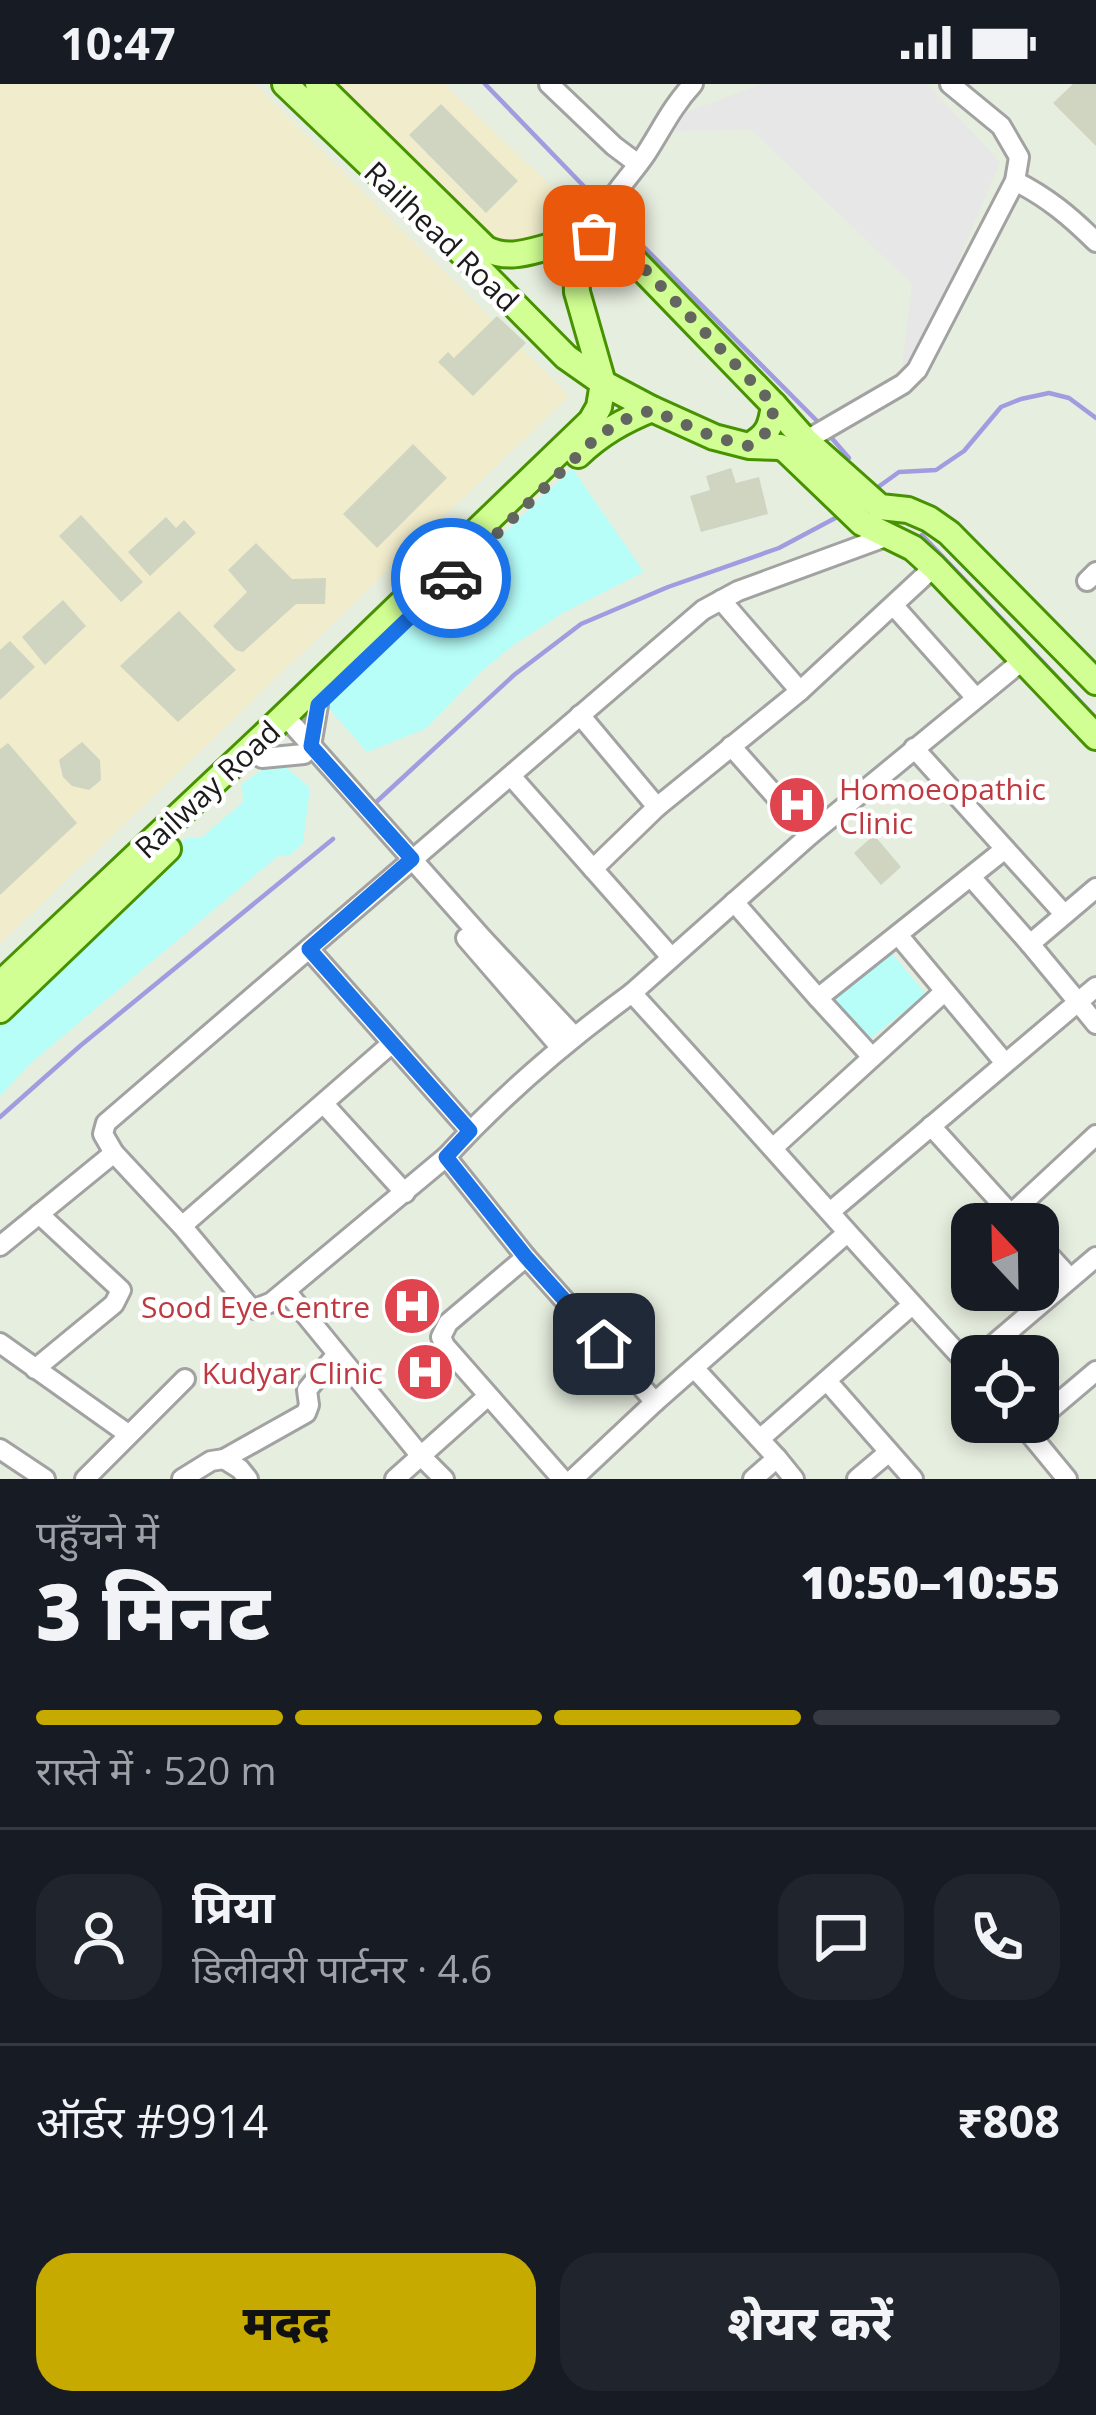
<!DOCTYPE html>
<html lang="hi">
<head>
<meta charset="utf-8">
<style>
  body { margin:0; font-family:"Open Sans","Noto Sans Devanagari",sans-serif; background:#20242c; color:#f1f3f6; height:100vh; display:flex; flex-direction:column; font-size:45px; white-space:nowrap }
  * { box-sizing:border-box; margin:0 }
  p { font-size:39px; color:#9ea1a6 }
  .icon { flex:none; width:66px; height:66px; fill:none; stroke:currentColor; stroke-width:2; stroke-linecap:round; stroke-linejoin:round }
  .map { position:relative; height:1395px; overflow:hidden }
  .sheet { display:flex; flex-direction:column; background:#171b24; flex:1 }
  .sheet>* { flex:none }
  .needle { width:78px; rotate:338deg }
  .buttons { position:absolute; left:951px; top:1119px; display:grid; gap:24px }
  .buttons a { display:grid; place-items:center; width:108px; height:108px; border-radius:24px; background:#171b24; box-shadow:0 6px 18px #0003; font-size:60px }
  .pin { position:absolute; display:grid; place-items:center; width:102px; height:102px; color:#fff; margin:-51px; border-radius:24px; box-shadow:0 6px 18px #0006 }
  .courier { position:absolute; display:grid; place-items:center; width:120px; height:120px; margin:-60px; border:9px solid #1a73e8; border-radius:50%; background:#fff; color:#222; box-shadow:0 3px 15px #0007 }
  .head em { font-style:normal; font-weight:800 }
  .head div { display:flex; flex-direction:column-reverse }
  .head { display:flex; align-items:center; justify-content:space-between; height:204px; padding:0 36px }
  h1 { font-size:78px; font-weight:800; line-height:90px }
  .bar { display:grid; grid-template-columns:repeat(4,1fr); gap:18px 12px; align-content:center; height:144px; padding:0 36px }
  .bar i { height:15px; border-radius:9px; background:#363941 }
  .bar .current { background:#c6aa00 }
  .bar p { grid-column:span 4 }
  .line { display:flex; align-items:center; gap:30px; padding:0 36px; border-top:3px solid #363941 }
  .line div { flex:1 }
  .round { display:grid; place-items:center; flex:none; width:126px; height:126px; border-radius:36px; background:#20242c }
  .button { display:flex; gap:24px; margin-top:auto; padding:24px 36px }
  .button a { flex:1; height:138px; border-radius:36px; background:#c6aa00; color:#111; font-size:48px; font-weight:800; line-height:138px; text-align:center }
  .button a+a { background:#20242c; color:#f1f3f6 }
  .status { display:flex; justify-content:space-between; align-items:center; height:84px; padding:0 60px; background:#171b24; direction:ltr }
  .status svg { height:33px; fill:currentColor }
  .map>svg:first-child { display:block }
</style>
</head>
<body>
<div class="status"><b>10:47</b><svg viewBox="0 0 49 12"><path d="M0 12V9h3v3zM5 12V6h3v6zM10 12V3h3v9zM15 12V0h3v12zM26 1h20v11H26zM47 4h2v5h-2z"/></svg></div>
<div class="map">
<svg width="1096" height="1395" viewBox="0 0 1096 1395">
  <rect width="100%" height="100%" fill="#e6eedf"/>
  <g fill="#f1edcc">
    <path d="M0,0h255l314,312 -569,548z"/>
    <path d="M319,0h125l131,125 -26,25 -27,17 -36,-3z"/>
  </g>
  <g fill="#b7fef9">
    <path d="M572,384l72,104 -81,41 -51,33 -31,26 -56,57 -58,23 -42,-48z"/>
    <path d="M285,682l25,22 -7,55 -13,12 -12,1 -247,207 -31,33v-72l21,-25 165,-161h15l42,-36 -1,-18 21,-15z"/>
    <path d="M889,866l37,44 -61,49 -36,-42z"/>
  </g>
  <path fill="#e7e7e7" d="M761,0h166l73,78 -75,178 -24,33 11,-89 -160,-154 -79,1 14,-19z"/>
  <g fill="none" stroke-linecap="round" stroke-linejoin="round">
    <g stroke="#a19be0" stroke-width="4.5">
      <path d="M485,0l117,121"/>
      <path d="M610,129l212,213"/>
      <path d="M829,351l20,23"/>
      <path d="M874,406l25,-18 37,-2 28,-19 37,-44 20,-8 28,-6 20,5 27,20"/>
      <path d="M922,451l174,183"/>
      <path d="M373,721l141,-130 67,-51 87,-37 111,-39 62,-33"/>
      <path d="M0,1033l80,-71 253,-207"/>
    </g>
  </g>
  <g fill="#cfd5c0">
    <path d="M1073,0h23v62l-43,-43z"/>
    <path d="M441,20l77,77 -32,32 -77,-78z"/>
    <path d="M497,232l29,27 -53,53 -35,-34 10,-10 6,6z"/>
    <path d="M413,360l34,34 -70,70 -34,-34z"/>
    <path d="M731,384l5,15 23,-6 9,37 -67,18 -11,-36 20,-6 -4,-14z"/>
    <path d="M81,431l62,67 -22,20 -62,-66z"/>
    <path d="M166,433l10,11 8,-8 12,13 -46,43 -22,-24z"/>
    <path d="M256,459l36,36 34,-1 -1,26h-29l-53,48 -7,-2 -23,-24 34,-34 -19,-22z"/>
    <path d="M63,516l23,26 -41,39 -23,-28z"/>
    <path d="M179,527l57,59 -58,52 -58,-56z"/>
    <path d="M10,557l25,26 -35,33v-50z"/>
    <path d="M82,658l18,18 1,20 -12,10 -17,-4 -9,-9 -4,-17z"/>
    <path d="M8,659l69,80 -77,72v-146z"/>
    <path d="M791,706l13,15 8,-8 8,10 -16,16 -22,-24z"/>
    <path d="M874,751l27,32 -20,18 -27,-32z"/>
    <path d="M403,1195l34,38 -16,14 -34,-37z"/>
    <path d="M434,1265l14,18 -29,23 -14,-19z"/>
  </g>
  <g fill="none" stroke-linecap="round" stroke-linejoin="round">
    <g stroke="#a2a2a2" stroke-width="24">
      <g id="minor">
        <path d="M549,0l65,62 24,18"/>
        <path d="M1015,97c32,16 56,36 81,61"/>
        <path d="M594,152c6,-30 34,-56 51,-81 17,-26 26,-47 48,-71"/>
        <path d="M798,361l105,-61 14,-14 98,-189 4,-24 -18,-31 -51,-42"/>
        <path d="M1087,497l9,-9"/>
        <path d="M721,516l79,91"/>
        <path d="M894,522l82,92"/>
        <path d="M580,631l77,92"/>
        <path d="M285,632l198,223 91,97"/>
        <path d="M311,662l7,-41"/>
        <path d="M731,662l79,89"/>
        <path d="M914,664l150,166"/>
        <path d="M262,674l42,-4"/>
        <path d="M511,692l159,180"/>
        <path d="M593,785l64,-62 143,-116 134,-124"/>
        <path d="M971,793l59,67 66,-56"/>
        <path d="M734,818l84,96 187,-149"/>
        <path d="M899,852l106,127"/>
        <path d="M466,854l95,110"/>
        <path d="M309,865l161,182"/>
        <path d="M1096,903l-18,15 18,22"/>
        <path d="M632,909l178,-158 212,-174"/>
        <path d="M818,914l54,59"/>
        <path d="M324,1020l81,89"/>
        <path d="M931,1042l89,98"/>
        <path d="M774,1063l170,-155"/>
        <path d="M446,1073l-174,145 -17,7 -6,-3 -67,-80 -68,-73 -11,-19 3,-11 597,-513 35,-19 150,-55"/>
        <path d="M830,1128l248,-210 -48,-58"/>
        <path d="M1011,1130l85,-79"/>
        <path d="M182,1142l209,-182"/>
        <path d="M1038,1159l32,35"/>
        <path d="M0,1162l114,-93"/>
        <path d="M526,1173l-78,66 -7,14 4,9 117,133"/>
        <path d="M286,1207l134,164 24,24"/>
        <path d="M0,1259l128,91"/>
        <path d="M980,1272l116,-99"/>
        <path d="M35,1285l79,-65 7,-14 -82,-76"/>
        <path d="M695,1285l82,89 -24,21"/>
        <path d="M827,1297l86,98"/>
        <path d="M655,1318l-129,-145 -80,-100c56,-61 119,-115 186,-164 114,124 225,252 340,376"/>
        <path d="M1038,1336l58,-49"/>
        <path d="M1020,1338l47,57"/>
        <path d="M761,1354l151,-133"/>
        <path d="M0,1365l45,30"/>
        <path d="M777,1374l17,21"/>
        <path d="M224,1375l82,-46 3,-8 -2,-15 30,-36"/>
        <path d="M85,1395l100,-100"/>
        <path d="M182,1395l29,-18 13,-2 16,10 8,10"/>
        <path d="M395,1395l93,-83"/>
        <path d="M573,1395l82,-77 192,-169"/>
        <path d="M857,1395l32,-27"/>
      </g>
    </g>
    <g stroke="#469200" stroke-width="30">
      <g id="major">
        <path d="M318,0l168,165c34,17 63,-11 97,-5"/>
        <path d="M774,321l32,36 74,66 28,3 21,9 20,14 147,149"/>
        <path d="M749,362c19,-11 22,-19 25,-41l-153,-158 -27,-11c-17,13 -18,35 -17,56l26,91 49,26 62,28 35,9 31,1 6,3 76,73 51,25 21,19 162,170"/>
        <path d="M578,371c23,-22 45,-34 74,-46"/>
        <path d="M0,900l276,-260 315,-303 8,-14 4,-24 -37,-26 -85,-86 -196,-187"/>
        <path d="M0,926l168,-161"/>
      </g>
    </g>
    <use href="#minor" stroke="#fff" stroke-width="18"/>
    <use href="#major" stroke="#d1ff93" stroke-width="24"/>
  </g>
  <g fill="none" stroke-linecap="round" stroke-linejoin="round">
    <path stroke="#626560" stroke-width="12" stroke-dasharray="0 21.6" d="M451,494l147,-142 26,-16 28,-10 62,27 35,9c19,-11 22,-19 25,-41l-136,-143 -17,-15 -27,-11"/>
    <path stroke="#1a73e8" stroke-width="15" d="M451,494l-133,127 -7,41 101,113 -103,90 161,182 -24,26 80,100 78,87"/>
  </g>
  <defs>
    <g id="hospital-disc" transform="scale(3)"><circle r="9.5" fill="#e0444e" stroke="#fff"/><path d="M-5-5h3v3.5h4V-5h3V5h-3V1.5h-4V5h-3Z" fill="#fff"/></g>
  </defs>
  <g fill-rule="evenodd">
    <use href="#hospital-disc" x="797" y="721"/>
    <use href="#hospital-disc" x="412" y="1222"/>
    <use href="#hospital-disc" x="425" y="1288"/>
  </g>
  <g text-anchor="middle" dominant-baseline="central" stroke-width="9" stroke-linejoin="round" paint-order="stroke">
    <g font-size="30" fill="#1b1b1b" stroke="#fff">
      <text transform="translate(442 152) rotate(44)">Railhead Road</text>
      <text transform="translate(207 705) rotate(-43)">Railway Road</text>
    </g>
    <g font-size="30" fill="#be3a42" stroke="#fff" text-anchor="end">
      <text x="839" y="704" text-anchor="start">Homoeopathic<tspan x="839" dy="34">Clinic</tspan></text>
      <text x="370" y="1222">Sood Eye Centre</text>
      <text x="383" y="1288">Kudyar Clinic</text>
    </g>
  </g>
</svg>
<div class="buttons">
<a><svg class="needle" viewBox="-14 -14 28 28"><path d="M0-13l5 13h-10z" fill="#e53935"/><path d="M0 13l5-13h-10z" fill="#9ea1a6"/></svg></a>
<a><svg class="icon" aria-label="locate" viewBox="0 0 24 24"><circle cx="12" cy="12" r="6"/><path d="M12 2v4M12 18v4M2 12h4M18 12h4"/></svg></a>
</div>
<div class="pin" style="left:594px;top:152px;background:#ea580c"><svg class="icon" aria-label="bag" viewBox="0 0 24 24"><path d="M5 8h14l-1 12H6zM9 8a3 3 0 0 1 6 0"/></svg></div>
<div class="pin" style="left:604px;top:1260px;background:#1f2937"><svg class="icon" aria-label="home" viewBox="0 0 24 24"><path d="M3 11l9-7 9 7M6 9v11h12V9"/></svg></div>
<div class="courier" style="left:451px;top:494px"><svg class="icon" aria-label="car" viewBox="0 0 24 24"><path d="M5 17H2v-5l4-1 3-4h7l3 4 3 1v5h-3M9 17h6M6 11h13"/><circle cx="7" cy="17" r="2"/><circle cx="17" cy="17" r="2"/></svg></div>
</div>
<section class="sheet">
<div class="head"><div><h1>3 मिनट</h1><p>पहुँचने में</p></div><em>10:50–10:55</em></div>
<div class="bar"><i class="current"></i><i class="current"></i><i class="current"></i><i></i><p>रास्ते में · 520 m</p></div>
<div class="line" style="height:216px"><a class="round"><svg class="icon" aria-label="person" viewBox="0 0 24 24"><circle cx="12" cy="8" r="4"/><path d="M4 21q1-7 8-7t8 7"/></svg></a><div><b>प्रिया</b><p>डिलीवरी पार्टनर · 4.6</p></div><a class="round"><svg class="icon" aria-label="chat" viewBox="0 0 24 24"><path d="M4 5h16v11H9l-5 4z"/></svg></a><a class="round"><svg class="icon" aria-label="phone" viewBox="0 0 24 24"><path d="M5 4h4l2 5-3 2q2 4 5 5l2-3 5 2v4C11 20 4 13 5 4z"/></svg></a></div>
<div class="line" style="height:156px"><div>ऑर्डर #9914</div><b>₹808</b></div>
<div class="button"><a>मदद</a><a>शेयर करें</a></div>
</section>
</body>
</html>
